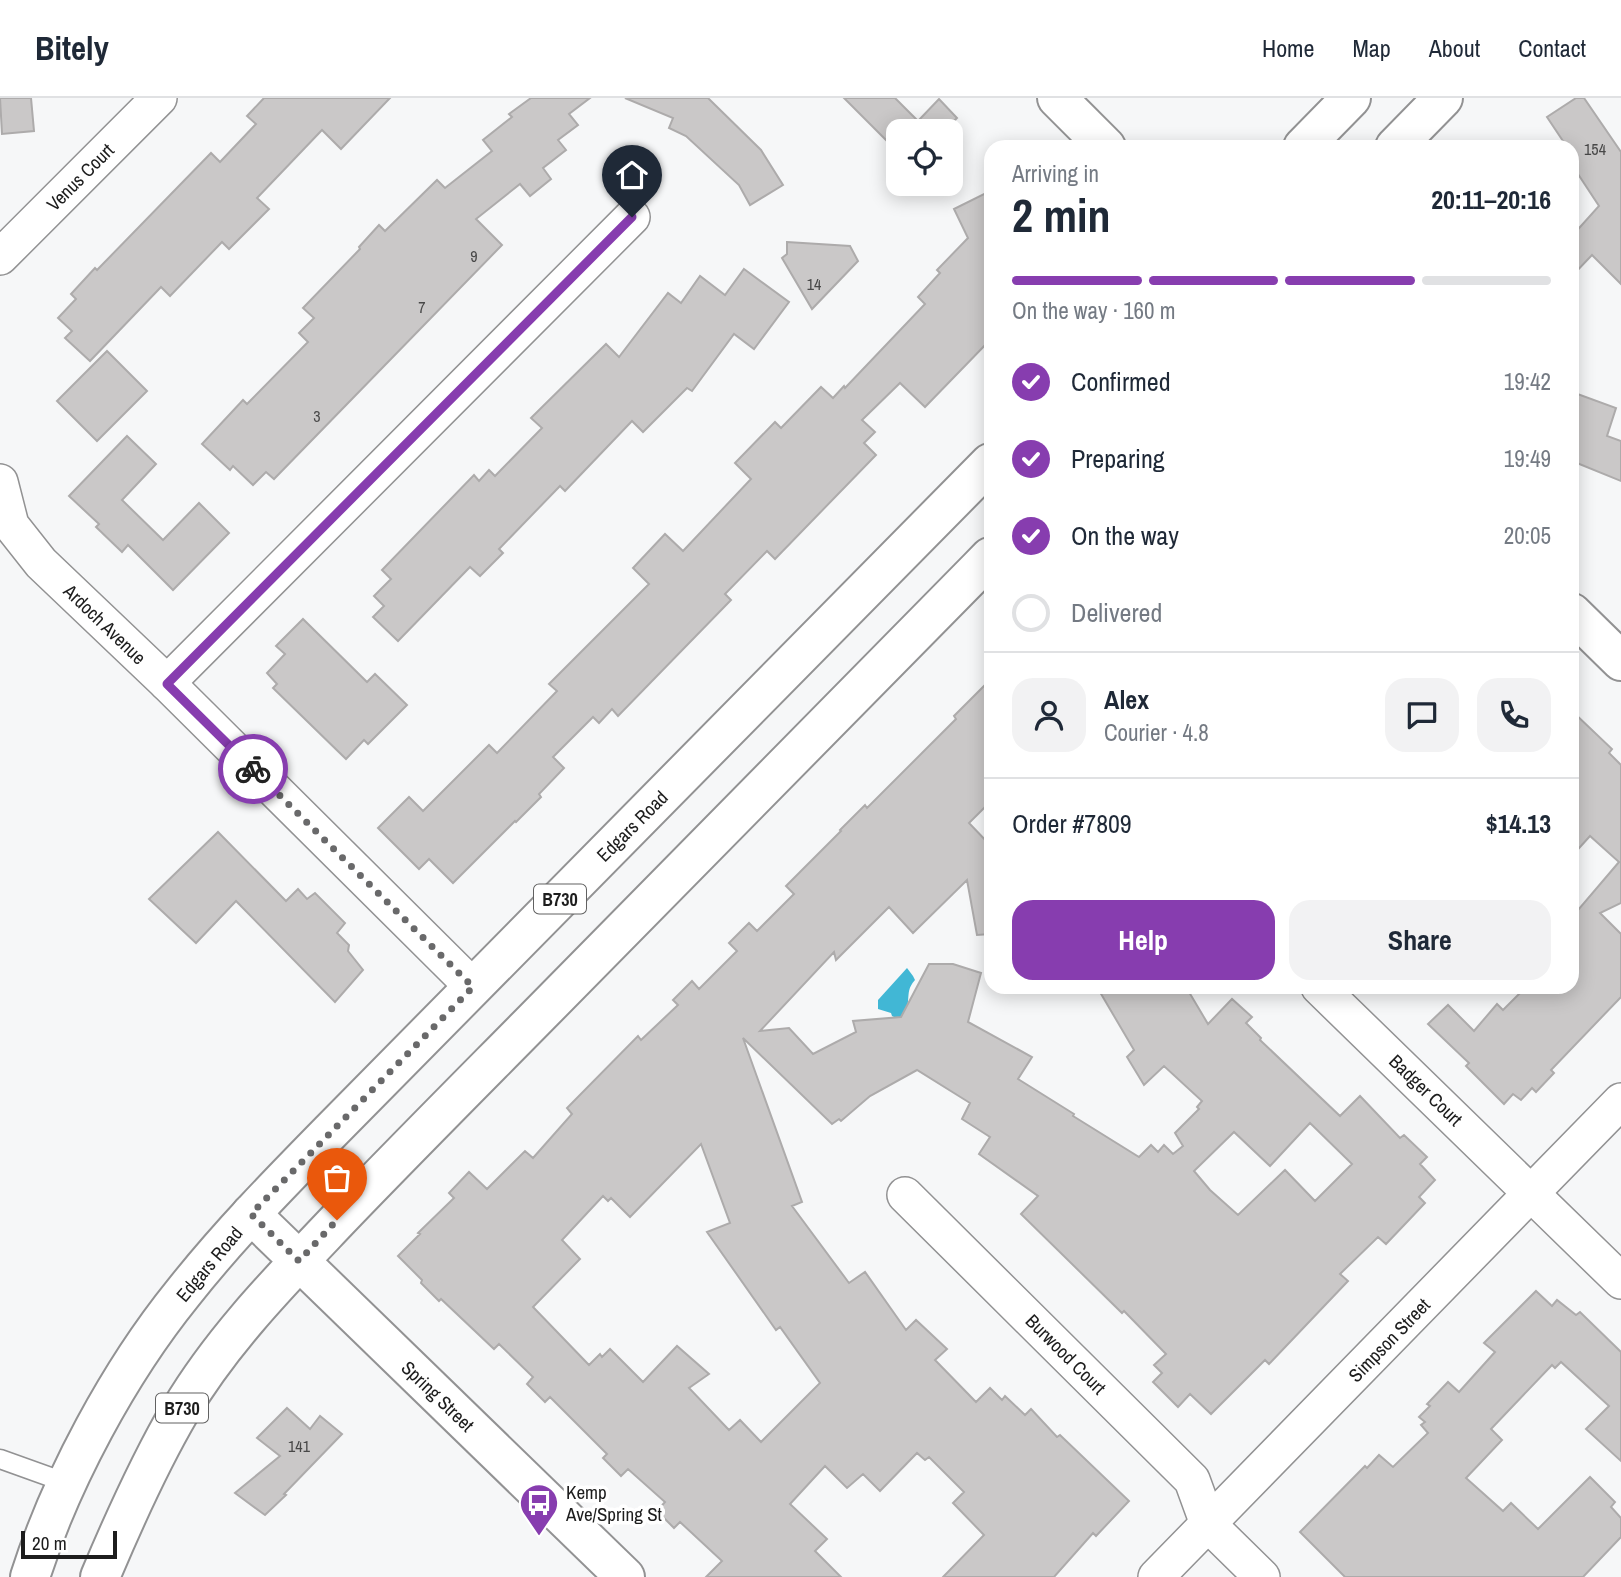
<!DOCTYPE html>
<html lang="en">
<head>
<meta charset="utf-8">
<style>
  body { margin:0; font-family:"Archivo Narrow",sans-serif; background:#f2f2f3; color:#1f2937; height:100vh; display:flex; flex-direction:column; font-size:26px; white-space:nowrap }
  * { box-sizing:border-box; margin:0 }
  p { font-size:23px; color:#747a83 }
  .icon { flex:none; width:38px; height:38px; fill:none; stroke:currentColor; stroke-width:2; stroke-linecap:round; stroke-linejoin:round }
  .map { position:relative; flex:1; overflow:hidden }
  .details { position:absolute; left:984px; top:42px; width:595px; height:854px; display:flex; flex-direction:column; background:#fff; border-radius:21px; box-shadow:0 4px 18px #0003 }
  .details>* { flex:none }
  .buttons { position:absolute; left:886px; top:21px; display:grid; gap:14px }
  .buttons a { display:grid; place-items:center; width:77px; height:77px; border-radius:14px; background:#fff; box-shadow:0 4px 18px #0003; font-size:35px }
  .scale { position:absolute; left:21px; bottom:18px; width:96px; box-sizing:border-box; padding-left:7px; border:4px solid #1d1d1d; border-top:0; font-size:19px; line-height:24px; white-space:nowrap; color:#1d1d1d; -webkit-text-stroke:5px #fff; paint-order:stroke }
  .pin { position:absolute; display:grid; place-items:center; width:60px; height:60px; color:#fff; margin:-72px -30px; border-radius:50% 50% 50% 0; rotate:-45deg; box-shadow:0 0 7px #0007 }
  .pin .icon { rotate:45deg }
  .courier { position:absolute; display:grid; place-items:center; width:70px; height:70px; margin:-35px; border:5px solid #873daf; border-radius:50%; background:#fff; color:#222; box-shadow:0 2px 9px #0007 }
  .overview em { font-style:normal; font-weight:700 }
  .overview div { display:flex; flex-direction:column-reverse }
  .overview { display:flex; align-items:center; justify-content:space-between; height:119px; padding:0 28px }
  h1 { font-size:46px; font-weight:700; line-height:52px }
  .bar { display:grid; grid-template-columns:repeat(4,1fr); gap:10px 7px; align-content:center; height:84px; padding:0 28px }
  .bar i { height:9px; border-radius:5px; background:#e0e1e3 }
  .bar .selected { background:#873daf }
  .bar p { grid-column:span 4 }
  .line { display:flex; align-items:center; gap:18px; padding:0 28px; border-top:2px solid #e0e1e3 }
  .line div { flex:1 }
  .round { display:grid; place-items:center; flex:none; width:74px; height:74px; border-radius:21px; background:#f2f2f3 }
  ol { padding:0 28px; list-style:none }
  li { display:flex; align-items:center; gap:21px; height:77px }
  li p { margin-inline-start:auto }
  li .icon { padding:7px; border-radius:50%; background:#873daf; color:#fff; stroke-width:4 }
  li:last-child { color:#747a83 }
  li i { width:38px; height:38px; border:4px solid #e0e1e3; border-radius:50% }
  .cta { display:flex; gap:14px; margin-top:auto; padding:14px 28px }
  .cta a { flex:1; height:80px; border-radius:21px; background:#873daf; color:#fff; font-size:28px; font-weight:700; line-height:80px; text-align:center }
  .cta a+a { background:#f2f2f3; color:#1f2937 }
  header { display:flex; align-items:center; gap:42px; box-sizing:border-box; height:98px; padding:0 35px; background:#fff; border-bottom:2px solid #e0e1e3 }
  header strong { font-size:33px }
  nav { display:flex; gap:38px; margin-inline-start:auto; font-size:24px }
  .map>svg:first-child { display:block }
</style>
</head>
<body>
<header>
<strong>Bitely</strong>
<nav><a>Home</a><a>Map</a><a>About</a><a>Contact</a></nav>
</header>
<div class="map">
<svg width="1621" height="1479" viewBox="0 0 1621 1479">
  <rect width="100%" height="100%" fill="#f6f7f8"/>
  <path fill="#41b7d5" d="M907,870l6,8 2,4c-7,8 -6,12 -7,21 0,6 -4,10 -5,16l-5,2 -6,-3 -1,-3 -13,-4v-9z"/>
  <g fill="#cac8c8" stroke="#adabab" stroke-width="2" fill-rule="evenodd">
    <path d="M0,0h31l3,33 -32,3z"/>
    <path d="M264,0h126l-49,51 -19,-19 -65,68 12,11 -40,40 -7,-7 -52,54 -9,-9 -71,74 -25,-23 7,-7 -14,-13 18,-19 -5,-5 24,-26 2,2 114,-117 9,9 36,-38 -9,-8z"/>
    <path d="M531,0h59l-21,16 9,11 -20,15 8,10 -23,18 8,11 -21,17 -10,-12 -44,35 26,26 -228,234 -8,-7 -13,13 -20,-19 -3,4 -28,-26 41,-44 4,4 61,-62 -9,-9 15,-15 -11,-10 57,-59 -1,-2 20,-22 6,6 52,-51 8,8 47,-37 -9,-11 29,-23 -3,-3z"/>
    <path d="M625,0h83l53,52 22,35 -33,20 -11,-20 -53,-49 -17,-8 4,-10z"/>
    <path d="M844,0h51l23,23 21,-22 18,19 -13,13h-46v21z"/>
    <path d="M1576,0h8l37,54v132l-29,-29 -20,21v-40l27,-30 -27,-41v-18h-5l-20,-30z"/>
    <path d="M990,93v149l-65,67 -25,-24 -38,37 13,12 -11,11 12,12 -101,104 -8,-8 -42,43 6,6 -113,116 -6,-7 -13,14 -6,-6 -40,40 11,11 -25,26 2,3 -25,25 -1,-1 -62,62 -24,-24 -10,10 -41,-41 31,-31 14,14 66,-66 8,8 60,-62 -8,-7 100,-100 -16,-16 32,-34 18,17 68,-72 -16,-16 40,-41 6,6 40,-41 12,11 11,-12 1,2 80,-84 -7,-7 22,-24 -3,-3 31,-32 -14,-29z"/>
    <path d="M787,144l63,4 8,15 -46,48 -30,-51 5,-4z"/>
    <path d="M744,171l45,33 -35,47 -20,-15 -42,57 -5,-3 -44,44 -11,-11 -67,70 -5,-5 -61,63 4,4 -23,23 -10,-9 -72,74 -25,-24 11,-11 -10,-10 17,-17 -9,-9 92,-95 5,6 10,-11 6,6 47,-48 -11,-10 75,-74 13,13 49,-64 13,10 19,-27 25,19z"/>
    <path d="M107,253l40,40 -50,50 -40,-40z"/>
    <path d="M1572,294l44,16 -9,28 14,5v40l-49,-20z"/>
    <path d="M127,338l29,28 -34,36 41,40 36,-37 30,30 -56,57 -45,-45 -6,7 -26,-25 3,-3 -30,-28z"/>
    <path d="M303,521l64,63 8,-8 32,31 -39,39 -4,-4 -18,19 -73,-71 4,-4 -10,-11 18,-19 -9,-8z"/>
    <path d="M990,582v122l-21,21 21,22v89l-13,1 -10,-55 -54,53 -24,-26 -53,53 -2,-8 -74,79 29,-3 24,26 43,-22 -3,-11 48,-4 28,-53h24l28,9 -13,49 64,35 -14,22 56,35 -1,2 66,41 12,-12 7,7 6,-7 9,9 10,-8 -8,-13 24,-24 -2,-2 5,-6 -38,-35 -20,19 -17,-28 7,-7 -37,-63h89l22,37 24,-25 20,18 -6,6 15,15 -1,2 80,76 20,-20 40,42 4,-3 23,22 -7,7 15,16 -16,17 6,6 -18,19 -21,22 -8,-7 -38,37 8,7 -79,83 -4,-4 -54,54 -21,-20 -12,13 -25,-25 9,-9 -8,-8 12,-11 -42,-43 -2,2 -101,-99 17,-18 -59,-42 11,-17 -28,-18 8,-16 -53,-33 -47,26 -29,25 -2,-2 -7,5 -89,-86 59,164 -10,4 57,77 16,-11 41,58 10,-10 31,29 -12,11 41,42 14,-14 12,12 3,-4 20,19 6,-6 26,28 3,-2 69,66 -33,35 -3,-3 -39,44h-111l41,-42 -31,-32 11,-11 -35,-35 -4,3 -8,-7 -37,38 -17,-17 -16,14 -22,-22 -35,38 37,35 -12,12 26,26h-135l16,-16 -42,-39 -6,6 -17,-17 8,-9 -37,-33 -7,7 -18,-18 4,-4 -57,-57 -5,5 -18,-18 6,-7 -34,-33 -5,5 -53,-50 -2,2 -18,-18 1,-3 -24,-24 22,-22 -2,-1 36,-35 -5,-5 20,-21 18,17 38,-38 8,7 39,-44 -5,-6 71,-72 3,4 37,-35 -5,-5 19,-19 7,8 38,-38 -8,-8 20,-20 8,8 37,-37 -8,-8 55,-55 -1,-1 25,-25 2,3 89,-89 -2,-3zM1310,1025l42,41 -37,37 -30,-31 -47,45 -28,-25 -16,-19 40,-39 36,34zM701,1046l29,79 -23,9 69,98 4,-3 40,56 -59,59 -21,-22 -11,10 -40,-42 20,-14 -32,-28 -34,36 -33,-33 -8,8 -2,-3 -11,11 -56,-58 47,-48 -18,-19 41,-44 5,5 3,-3 19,19z"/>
    <path d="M1572,613l40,38 -3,4 12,12v138l-21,10 21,21v63l-70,73 3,3 -18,19 -4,-4 -11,12 -8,-6 -9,10 -38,-38 3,-3 -41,-39 20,-19 26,26 23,-27 6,6 23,-23h46v-70l47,-55 -29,-26 -18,20z"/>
    <path d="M218,734l68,69 12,-12 9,10 8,-6 30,30 -8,10 12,12 -1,6 15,19 -28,32 -99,-101 -40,42 -47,-44z"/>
    <path d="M1536,1193l16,15 5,-6 19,15 4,-3 41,40v109l-35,-32 23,-23 -48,-44 -6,6 -3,-3 -61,64 11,11 -36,38 37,33 8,-8 27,26 52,-52 25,25 -4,5 10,11v19l-38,40h-238l-45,-45 65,-66 2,2 12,-13 14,12 35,-34 -7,-8 4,-3 -6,-5 11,-11 -3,-2 21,-22 11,10 36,-40 -11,-9z"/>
    <path d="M287,1310l23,21 10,-13 22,18 -58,60 2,1 -21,20 -30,-22 45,-37 -23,-18z"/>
  </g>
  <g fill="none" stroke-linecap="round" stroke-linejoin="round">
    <g stroke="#929293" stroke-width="21">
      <path id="service" d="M0,1361l67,24"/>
    </g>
    <g stroke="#929293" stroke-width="38">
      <g id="minor">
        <path d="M0,159l159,-159"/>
        <path d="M0,384l11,43 30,38 126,120 306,304"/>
        <path d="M167,585l465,-466"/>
        <path d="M1319,889l302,294"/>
        <path d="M905,1097l287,285 16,44 54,53"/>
        <path d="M1156,1479l465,-476"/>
      </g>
    </g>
    <g stroke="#929293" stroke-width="42">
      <g id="tertiary">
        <path d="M1057,0l49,49"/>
        <path d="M1572,515l49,48"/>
        <path d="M251,1116l374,363"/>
      </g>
    </g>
    <g stroke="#929293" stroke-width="42">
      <g id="primary">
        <path d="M1303,49l48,-49"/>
        <path d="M1395,49l48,-49"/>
        <path d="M30,1479c31,-97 89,-205 153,-284 45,-57 96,-109 147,-161l660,-669"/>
        <path d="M100,1479c24,-57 49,-113 80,-166 42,-71 101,-131 157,-190 68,-71 137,-140 206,-210 150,-151 299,-302 447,-454"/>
      </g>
    </g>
    <use href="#service" stroke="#fff" stroke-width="18"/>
    <use href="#minor" stroke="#fff" stroke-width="35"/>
    <use href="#tertiary" stroke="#fff" stroke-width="38"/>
    <use href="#primary" stroke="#fff" stroke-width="38"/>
  </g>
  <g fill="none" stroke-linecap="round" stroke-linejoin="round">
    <path stroke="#69696a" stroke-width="7" stroke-dasharray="0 12.6" d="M253,671l220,218 -222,227 48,47 38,-41"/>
    <path stroke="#873daf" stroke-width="9" d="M253,671l-86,-85 465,-467"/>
  </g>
  <defs>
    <g id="bus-pin" transform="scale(2.0125)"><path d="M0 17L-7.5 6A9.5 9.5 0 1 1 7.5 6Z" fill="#873daf" stroke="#fff"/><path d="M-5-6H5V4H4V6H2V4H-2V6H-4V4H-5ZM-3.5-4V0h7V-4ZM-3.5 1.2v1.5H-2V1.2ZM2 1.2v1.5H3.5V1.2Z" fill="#fff"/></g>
  </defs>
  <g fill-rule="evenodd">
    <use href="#bus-pin" x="539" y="1405"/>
  </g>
  <g text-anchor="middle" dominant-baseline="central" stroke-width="7" stroke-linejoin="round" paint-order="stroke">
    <g font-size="16" fill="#484848">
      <text x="1595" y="51">154</text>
      <text x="474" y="158">9</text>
      <text x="814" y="186">14</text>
      <text x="422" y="209">7</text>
      <text x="317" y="318">3</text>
      <text x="299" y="1348">141</text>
    </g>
    <g fill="#fff" stroke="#616161" stroke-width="2">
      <rect x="534" y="786.5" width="52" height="29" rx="5"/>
      <rect x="156" y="1295.5" width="52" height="29" rx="5"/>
    </g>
    <g font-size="18" font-weight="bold" fill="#1d1d1d">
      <text x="560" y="801">B730</text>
      <text x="182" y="1310">B730</text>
    </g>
    <g font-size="19" fill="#1d1d1d" stroke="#fff">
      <text transform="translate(80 79) rotate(-45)">Venus Court</text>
      <text transform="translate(105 526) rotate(44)">Ardoch Avenue</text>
      <text transform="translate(632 728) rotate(-45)">Edgars Road</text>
      <text transform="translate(1426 992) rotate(44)">Badger Court</text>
      <text transform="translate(209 1166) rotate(-50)">Edgars Road</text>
      <text transform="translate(1389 1242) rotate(-46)">Simpson Street</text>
      <text transform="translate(1066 1256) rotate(45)">Burwood Court</text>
      <text transform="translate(438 1298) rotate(44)">Spring Street</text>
    </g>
    <g font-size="19" fill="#1d1d1d" stroke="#fff" text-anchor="start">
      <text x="566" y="1394">Kemp<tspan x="566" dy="22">Ave/Spring St</tspan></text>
    </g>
  </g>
</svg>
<div class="buttons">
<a><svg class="icon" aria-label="locate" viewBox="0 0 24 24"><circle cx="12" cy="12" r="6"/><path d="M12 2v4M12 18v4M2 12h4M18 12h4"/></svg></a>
</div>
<div class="scale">20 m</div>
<div class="pin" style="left:337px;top:1122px;background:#ea580c"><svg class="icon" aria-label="bag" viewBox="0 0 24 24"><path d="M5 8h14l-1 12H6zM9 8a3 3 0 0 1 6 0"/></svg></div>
<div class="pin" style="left:632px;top:119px;background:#1f2937"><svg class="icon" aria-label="home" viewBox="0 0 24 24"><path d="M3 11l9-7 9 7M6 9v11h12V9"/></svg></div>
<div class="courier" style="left:253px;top:671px"><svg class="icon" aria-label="bike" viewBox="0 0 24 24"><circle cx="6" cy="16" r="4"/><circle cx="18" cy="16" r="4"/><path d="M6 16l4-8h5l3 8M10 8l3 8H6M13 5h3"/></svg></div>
<section class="details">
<div class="overview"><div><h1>2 min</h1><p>Arriving in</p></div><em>20:11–20:16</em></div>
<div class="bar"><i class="selected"></i><i class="selected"></i><i class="selected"></i><i></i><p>On the way · 160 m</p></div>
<ol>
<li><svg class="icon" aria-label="check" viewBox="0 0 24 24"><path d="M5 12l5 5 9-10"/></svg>Confirmed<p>19:42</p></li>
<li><svg class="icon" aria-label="check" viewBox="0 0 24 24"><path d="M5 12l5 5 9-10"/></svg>Preparing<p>19:49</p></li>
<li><svg class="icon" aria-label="check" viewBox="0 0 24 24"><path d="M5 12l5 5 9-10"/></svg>On the way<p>20:05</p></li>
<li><i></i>Delivered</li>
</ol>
<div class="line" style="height:126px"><a class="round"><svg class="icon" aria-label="person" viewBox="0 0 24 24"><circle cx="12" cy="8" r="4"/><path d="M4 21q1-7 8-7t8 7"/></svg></a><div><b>Alex</b><p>Courier · 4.8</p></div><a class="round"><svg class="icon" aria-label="chat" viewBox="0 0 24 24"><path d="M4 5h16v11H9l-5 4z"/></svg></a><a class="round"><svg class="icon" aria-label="phone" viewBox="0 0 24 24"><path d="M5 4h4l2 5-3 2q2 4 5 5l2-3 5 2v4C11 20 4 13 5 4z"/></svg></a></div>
<div class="line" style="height:91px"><div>Order #7809</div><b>$14.13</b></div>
<div class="cta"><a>Help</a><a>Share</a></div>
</section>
</div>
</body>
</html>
